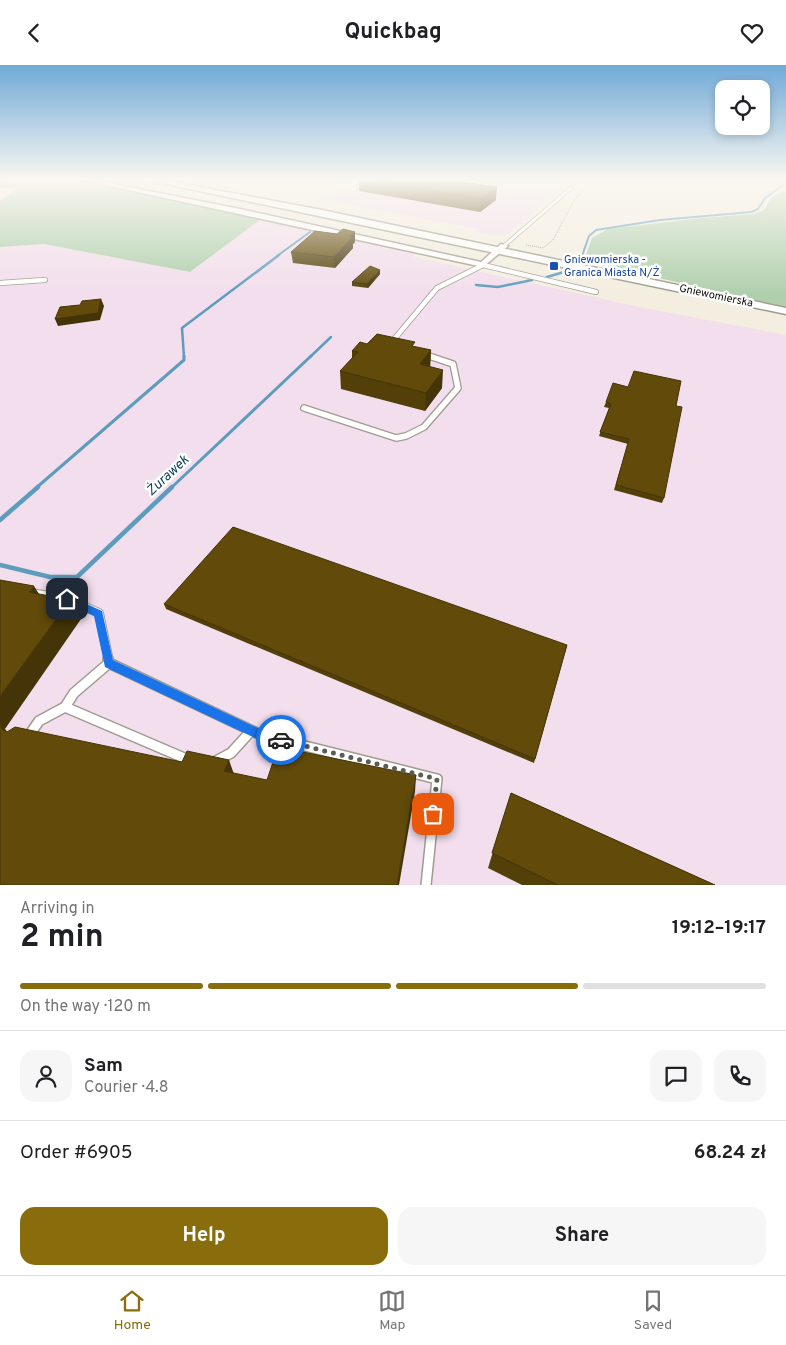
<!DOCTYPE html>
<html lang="en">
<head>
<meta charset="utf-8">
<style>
  body { margin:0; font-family:Overpass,sans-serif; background:#f6f6f6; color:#202124; height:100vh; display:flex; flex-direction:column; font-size:19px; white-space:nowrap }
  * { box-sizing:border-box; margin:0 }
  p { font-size:16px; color:#757577 }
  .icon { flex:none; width:28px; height:28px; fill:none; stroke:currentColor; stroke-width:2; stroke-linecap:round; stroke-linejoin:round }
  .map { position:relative; height:820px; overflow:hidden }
  .details { display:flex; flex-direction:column; background:#fff; flex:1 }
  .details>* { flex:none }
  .buttons { position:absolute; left:715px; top:15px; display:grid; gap:10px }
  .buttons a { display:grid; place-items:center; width:55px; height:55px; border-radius:10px; background:#fff; box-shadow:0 2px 8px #0003; font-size:25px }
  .pin { position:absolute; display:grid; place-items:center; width:42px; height:42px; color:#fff; margin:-21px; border-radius:10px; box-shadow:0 2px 8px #0006 }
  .courier { position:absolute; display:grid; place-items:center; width:50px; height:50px; margin:-25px; border:4px solid #1a73e8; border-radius:50%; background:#fff; color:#222; box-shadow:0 1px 6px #0007 }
  .summary em { font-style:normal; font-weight:700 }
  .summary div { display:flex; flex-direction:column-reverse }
  .summary { display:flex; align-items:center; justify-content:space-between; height:85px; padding:0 20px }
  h1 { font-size:32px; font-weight:700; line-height:38px }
  .bar { display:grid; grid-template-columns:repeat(4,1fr); gap:8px 5px; align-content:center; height:60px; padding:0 20px }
  .bar i { height:6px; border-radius:4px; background:#e0e0e0 }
  .bar .on { background:#896c0c }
  .bar p { grid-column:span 4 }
  .line { display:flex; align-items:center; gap:12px; padding:0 20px; border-top:1px solid #e0e0e0 }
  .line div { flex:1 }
  .round { display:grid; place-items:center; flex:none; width:52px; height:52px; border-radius:15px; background:#f6f6f6 }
  .primary-button { display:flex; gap:10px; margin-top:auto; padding:10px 20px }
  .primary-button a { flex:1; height:58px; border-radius:15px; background:#896c0c; color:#fff; font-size:20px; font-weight:700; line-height:58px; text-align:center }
  .primary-button a+a { background:#f6f6f6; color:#202124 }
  header { display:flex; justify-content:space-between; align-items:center; height:65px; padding:0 20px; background:#fff; font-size:22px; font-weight:700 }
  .menu { display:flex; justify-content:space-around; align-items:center; height:70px; border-top:1px solid #e0e0e0; background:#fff; font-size:14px; color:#757577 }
  .menu a { display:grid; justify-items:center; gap:2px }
  .menu .on { color:#896c0c }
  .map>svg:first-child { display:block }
</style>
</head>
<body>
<header><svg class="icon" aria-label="back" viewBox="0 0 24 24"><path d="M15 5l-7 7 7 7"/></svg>Quickbag<svg class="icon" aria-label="heart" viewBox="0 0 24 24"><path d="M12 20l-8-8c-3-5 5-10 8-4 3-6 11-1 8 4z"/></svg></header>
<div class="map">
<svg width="786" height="820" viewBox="0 0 786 820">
  <rect width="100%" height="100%" fill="#f4eee0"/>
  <g fill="#f2deed">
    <path d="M357,114h209l8,1 -66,54 -12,2 -21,-4 2,-3 -158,-30z"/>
    <path d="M261,154l151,32 2,6 220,49 152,29v550h-786v-638l44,-3 146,28z"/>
  </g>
  <g fill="#afcfad">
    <path d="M13,114h53l195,40 -71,53 -146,-28 -44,3v-46l18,-13h-18v-6z"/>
    <path d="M786,125v117l-202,-46 8,-23 16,-9 94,-11 51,-4 11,-4 8,-13z"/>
  </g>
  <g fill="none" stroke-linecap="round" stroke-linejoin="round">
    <g stroke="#5d9cbd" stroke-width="2">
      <path d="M277,191l33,-24"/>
      <path d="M582,191l7,-20 7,-6 64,-10 91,-8 7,-3 7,-11 21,-15"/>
    </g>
    <g stroke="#5d9cbd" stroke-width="2.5">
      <path d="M581,194l1,-4"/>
      <path d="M547,212l17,-5"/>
      <path d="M476,220l22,2 34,-7"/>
      <path d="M184,292l-2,-29 97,-73"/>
      <path d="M310,292l21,-20"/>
    </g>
    <g stroke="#5d9cbd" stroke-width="3">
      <path d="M36,423l148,-128v-4"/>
      <path d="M171,423l140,-132"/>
    </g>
    <g stroke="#5d9cbd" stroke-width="4.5">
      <path d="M0,455l38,-33"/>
      <path d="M0,500l50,12h27l95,-90"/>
    </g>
    <g stroke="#a19b8e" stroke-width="4.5">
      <path id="service-far4" d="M504,181l67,-58"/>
    </g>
    <g stroke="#a19b8e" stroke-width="6">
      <g id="service-far3">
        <path d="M0,218l45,-3"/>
        <path d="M391,278l46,-55 46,-23 113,27"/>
        <path d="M424,289l9,3"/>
      </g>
    </g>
    <g stroke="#a19b8e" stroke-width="8">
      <path id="service-far2" d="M304,343l92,30 10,-2 18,-9 34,-39 -5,-24 -24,-8"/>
    </g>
    <g stroke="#a19b8e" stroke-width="10">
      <path id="service-far1" d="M31,528l36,6 32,14 10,48"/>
    </g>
    <g stroke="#a19b8e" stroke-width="12">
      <g id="service">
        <path d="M108,594l1,4 152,72 176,44 -11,106"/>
        <path d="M109,598l-35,30 -9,14 126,54"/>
        <path d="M28,672l11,-16 26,-14"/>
        <path d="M216,696l15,-8 20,-22"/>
      </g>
    </g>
    <g stroke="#a19b8e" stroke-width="3">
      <g id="minor">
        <path d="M0,114h11l-11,4z"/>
        <path d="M77,114h12l156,31 236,52 20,-18 7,2 -25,21z"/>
      </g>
    </g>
    <g stroke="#a19b8e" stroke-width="3">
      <path id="tertiary" d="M142,114h16l164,31 464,98v6z"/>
    </g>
    <path stroke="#969287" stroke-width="1" stroke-dasharray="1 1" stroke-linecap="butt" d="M526,180l17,3 10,-8 22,-41 19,-20"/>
    <use href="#service-far4" stroke="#fff" stroke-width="3"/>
    <use href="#service-far3" stroke="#fff" stroke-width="4.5"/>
    <use href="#service-far2" stroke="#fff" stroke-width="5.5"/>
    <use href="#service-far1" stroke="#fff" stroke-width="8"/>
    <use href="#service" stroke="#fff" stroke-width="9"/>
    <use href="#minor" fill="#fff" fill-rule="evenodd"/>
    <use href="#tertiary" fill="#fff" fill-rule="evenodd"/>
  </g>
  <g fill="#534009">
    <path d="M359,114l137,21 -16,12 -121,-21z"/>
    <path d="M355,167v10l-2,2v4l-18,20 -42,-5 -2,-11 46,-18z"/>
    <path d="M380,209l-12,14 -16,-2v-4z"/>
    <path d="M367,279l48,3 16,3 -1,17 12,21 -17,23 -84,-22 -1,-18 12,-13v-7z"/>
    <path d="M606,337l70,4 -12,92 -2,5 -48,-13 14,-46 -29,-8 10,-28 -5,-1z"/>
    <path d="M164,539l403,41 -33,118 -368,-154z"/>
    <path d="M511,728l204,92h-193l-34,-17z"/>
  </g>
  <g fill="#443407">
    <path d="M497,122l-1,13 -16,12 1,-13z"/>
    <path d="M355,167v10l-2,2v4l-18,20 -1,-11 15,-20z"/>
    <path d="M380,205v4l-12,14 -1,-4z"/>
    <path d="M101,234l3,7 -4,14 -42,6 -3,-7z"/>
    <path d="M431,285l-1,18 -10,-4z"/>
    <path d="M443,305l-1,18 -17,23 1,-18z"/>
    <path d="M34,521l12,19 -17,-13z"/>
    <path d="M70,535l11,19 -76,110 12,14 -17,-7v-40z"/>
    <path d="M229,695l6,17 -11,-6z"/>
    <path d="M416,710l-1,17 -16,93h-2z"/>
  </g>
  <g fill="#614a0a" stroke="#443407">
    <path d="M359,114h83l55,8 -16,12z"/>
    <path d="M343,164l12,3 -6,5h4l-19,20 -43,-5 24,-21 22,3z"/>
    <path d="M370,201l10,4 -13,14 -15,-2z"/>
    <path d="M101,234l-3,14 -43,6 5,-12 20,-2 2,-4z"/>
    <path d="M377,269l38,8 -3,4 19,4 -11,14 23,6 -17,23 -86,-22 18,-19 -6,-1 8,-9 7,2z"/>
    <path d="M634,306l47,10 -5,25 6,1 -18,91 -48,-13 13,-46 -29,-7 11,-28 -5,-2 7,-19 15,4z"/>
    <path d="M233,462l334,118 -32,114 -371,-155z"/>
    <path d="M0,515l34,6 -5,6 41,8 -70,96z"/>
    <path d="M0,659h1l1,5 5,3 8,-5 167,35 5,-11 42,9 -5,11 43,9 11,-33 138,28 -19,110h-397z"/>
    <path d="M511,728l204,92h-157l-66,-32z"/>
  </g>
  <linearGradient id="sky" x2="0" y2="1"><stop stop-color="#70aad7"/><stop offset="0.5" stop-color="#faf7f1"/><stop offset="1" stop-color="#faf7f1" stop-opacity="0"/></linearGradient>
  <rect width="786" height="229" fill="url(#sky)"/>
  <path fill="#1a73e8" d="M67,530l35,16 11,49 149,70 23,6 2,4 -2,4 -4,2 -24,-7 -152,-72 -11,-51 -31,-15v-5z"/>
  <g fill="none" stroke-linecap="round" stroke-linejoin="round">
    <path stroke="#5e5b53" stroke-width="5" stroke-dasharray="0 9" d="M281,675l156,39 -4,35"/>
  </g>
  <rect fill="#1a4fb4" stroke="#fff" stroke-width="2" x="549" y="196" width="10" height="10" rx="2.5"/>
  <g text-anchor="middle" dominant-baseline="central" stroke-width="5" stroke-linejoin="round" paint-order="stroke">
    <g font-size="11" fill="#164399" stroke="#fff" text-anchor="start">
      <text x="564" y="195">Gniewomierska -<tspan x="564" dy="13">Granica Miasta N/Ż</tspan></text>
    </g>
    <g font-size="11" fill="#0e0c07" stroke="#fff">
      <text transform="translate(716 231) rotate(12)">Gniewomierska</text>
    </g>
    <g font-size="14" font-style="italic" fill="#0f445c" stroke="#fff">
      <text transform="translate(168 411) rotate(-43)">Żurawek</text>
    </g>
  </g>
</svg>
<div class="buttons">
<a><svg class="icon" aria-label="locate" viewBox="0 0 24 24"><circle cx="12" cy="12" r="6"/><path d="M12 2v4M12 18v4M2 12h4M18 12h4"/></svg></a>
</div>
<div class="pin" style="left:433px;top:749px;background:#ea580c"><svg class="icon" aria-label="bag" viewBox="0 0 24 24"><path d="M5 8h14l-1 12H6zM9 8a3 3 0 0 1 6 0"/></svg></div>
<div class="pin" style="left:67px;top:534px;background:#1f2937"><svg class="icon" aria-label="home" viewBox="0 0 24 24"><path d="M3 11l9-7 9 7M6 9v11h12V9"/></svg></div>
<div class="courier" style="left:281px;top:675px"><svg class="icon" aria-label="car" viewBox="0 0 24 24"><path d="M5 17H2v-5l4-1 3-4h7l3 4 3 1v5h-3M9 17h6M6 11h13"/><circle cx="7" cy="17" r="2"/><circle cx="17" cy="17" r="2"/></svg></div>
</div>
<section class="details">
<div class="summary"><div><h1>2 min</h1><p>Arriving in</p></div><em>19:12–19:17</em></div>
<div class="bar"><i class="on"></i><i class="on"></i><i class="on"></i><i></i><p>On the way · 120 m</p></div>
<div class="line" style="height:90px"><a class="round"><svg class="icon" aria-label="person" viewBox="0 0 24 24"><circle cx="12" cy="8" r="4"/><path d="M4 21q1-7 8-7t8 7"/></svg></a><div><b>Sam</b><p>Courier · 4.8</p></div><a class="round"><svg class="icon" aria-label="chat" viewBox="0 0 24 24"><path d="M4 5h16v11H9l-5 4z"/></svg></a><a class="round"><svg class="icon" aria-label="phone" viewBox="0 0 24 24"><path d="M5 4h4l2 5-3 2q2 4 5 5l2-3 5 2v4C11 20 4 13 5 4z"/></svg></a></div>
<div class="line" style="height:65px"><div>Order #6905</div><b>68.24 zł</b></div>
<div class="primary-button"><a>Help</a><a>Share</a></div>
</section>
<nav class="menu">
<a class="on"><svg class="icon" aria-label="home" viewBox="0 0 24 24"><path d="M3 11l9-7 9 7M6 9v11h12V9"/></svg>Home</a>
<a><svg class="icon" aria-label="map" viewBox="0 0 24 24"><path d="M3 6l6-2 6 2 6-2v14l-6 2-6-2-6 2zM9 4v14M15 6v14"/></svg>Map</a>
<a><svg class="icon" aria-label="saved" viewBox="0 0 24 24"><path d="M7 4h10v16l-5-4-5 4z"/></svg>Saved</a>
</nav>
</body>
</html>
